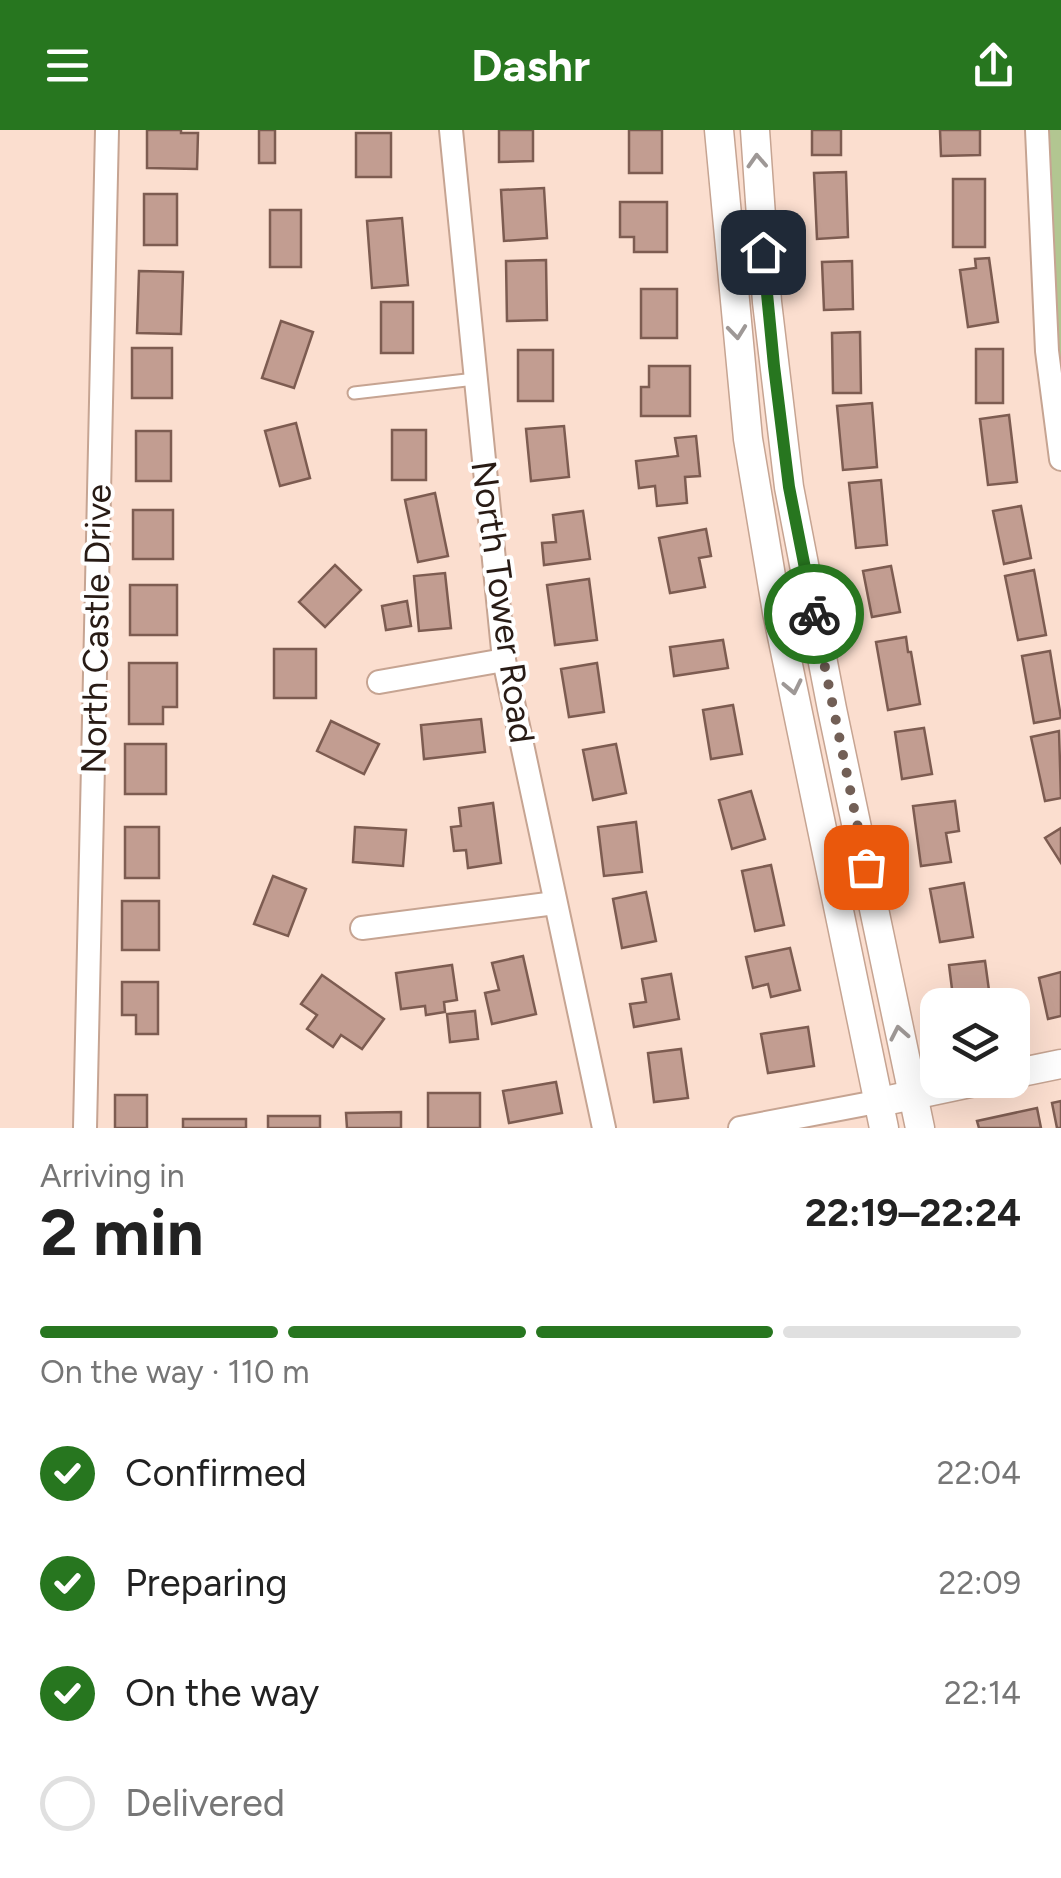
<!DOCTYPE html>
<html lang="en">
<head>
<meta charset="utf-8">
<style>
  body { margin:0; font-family:Figtree,sans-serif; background:#f2f2f2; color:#222; height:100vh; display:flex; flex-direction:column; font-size:38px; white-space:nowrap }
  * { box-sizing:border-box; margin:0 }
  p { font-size:32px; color:#767676 }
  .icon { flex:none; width:55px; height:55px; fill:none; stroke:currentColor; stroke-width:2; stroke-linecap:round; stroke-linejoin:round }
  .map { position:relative; height:998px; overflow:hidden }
  .panel { display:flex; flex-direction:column; background:#fff; flex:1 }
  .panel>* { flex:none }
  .controls { position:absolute; left:920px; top:858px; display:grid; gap:20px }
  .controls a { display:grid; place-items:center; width:110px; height:110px; border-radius:20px; background:#fff; box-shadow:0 10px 40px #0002; font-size:50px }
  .pin { position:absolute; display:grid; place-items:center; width:85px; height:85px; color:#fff; margin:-42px; border-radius:20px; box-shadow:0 5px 15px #0006 }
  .courier { position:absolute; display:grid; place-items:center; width:100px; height:100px; margin:-50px; border:8px solid #27761f; border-radius:50%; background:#fff; color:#222; box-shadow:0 2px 12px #0007 }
  .summary em { font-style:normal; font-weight:700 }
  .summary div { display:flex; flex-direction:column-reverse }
  .summary { display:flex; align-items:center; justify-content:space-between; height:170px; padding:0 40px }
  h1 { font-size:65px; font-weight:700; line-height:75px }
  .bar { display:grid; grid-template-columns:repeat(4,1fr); gap:15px 10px; align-content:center; height:120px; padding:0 40px }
  .bar i { height:12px; border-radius:8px; background:#e0e0e0 }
  .bar .on { background:#27761f }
  .bar p { grid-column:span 4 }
  ol { padding:0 40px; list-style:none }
  li { display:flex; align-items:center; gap:30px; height:110px }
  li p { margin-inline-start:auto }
  li .icon { padding:10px; border-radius:50%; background:#27761f; color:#fff; stroke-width:4 }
  li:last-child { color:#767676 }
  li i { width:55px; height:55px; border:5px solid #e0e0e0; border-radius:50% }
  header { display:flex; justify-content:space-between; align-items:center; height:130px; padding:0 40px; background:#27761f; color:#fff; font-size:45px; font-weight:700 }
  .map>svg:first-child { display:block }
</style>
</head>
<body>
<header><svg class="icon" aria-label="menu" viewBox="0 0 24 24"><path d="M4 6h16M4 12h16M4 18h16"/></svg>Dashr<svg class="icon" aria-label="share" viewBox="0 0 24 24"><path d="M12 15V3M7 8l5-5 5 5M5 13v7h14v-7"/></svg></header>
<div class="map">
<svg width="1061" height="998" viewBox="0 0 1061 998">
  <rect width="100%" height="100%" fill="#fbdecf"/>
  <path fill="#b2c691" d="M1041,0h20v276z"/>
  <g fill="#c29d91" stroke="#7d5c51" stroke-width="2.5">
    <path d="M147,0h34v3h17l-1,36 -50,-1z"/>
    <rect x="259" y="0" width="16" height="33"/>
    <path d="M499,0h34v31l-34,1z"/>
    <rect x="629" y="0" width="33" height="43"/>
    <rect x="812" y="0" width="29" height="25"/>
    <path d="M940,0h40v25l-39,1z"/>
    <rect x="356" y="3" width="35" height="44"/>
    <path d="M846,42l2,65 -31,2 -3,-66z"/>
    <rect x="953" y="49" width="32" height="68"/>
    <path d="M544,58l3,50 -43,3 -3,-51z"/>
    <rect x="144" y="64" width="33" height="51"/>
    <path d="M620,72h47v50h-33v-15h-14z"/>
    <rect x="270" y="80" width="31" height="57"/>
    <path d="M402,88l6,67 -36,3 -5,-67z"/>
    <path d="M989,128l9,64 -30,5 -8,-57 16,-2 -1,-9z"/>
    <path d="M546,130l1,60 -40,1 -1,-60z"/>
    <path d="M852,131l1,48 -29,1 -2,-48z"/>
    <path d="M139,141l44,1 -2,62 -44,-1z"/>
    <rect x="641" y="159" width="36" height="49"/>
    <rect x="381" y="172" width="32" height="51"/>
    <path d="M281,191l32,11 -19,56 -32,-10z"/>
    <path d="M860,202l1,61h-28l-1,-60z"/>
    <rect x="132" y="218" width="40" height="50"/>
    <rect x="976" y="219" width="27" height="54"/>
    <rect x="518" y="220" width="35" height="51"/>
    <path d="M649,236h41v50h-49v-29h8z"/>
    <path d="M872,273l5,64 -34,3 -6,-64z"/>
    <path d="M1009,285l8,67 -29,3 -8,-66z"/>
    <path d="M296,293l14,55 -30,8 -15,-55z"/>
    <path d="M564,296l5,51 -38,4 -5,-52z"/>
    <rect x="392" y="300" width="34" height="50"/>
    <rect x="136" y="301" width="35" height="50"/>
    <path d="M696,306l4,40 -15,1 2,26 -30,3 -2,-20 -16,2 -3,-27 42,-5 -3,-18z"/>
    <path d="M881,350l6,65 -31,3 -7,-65z"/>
    <path d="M435,363l13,63 -30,6 -13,-62z"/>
    <path d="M1021,376l10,52 -27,6 -11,-53z"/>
    <rect x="133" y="380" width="40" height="49"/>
    <path d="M583,381l7,48 -46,6 -2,-22 14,-1 -3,-27z"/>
    <path d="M706,399l5,27 -12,2 6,29 -35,6 -11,-55z"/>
    <path d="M335,435l26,25 -36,37 -26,-25z"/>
    <path d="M891,436l9,46 -28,5 -9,-46z"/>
    <path d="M1034,440l12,65 -28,5 -13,-64z"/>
    <path d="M445,443l6,55 -32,3 -5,-55z"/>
    <path d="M589,449l8,61 -42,5 -8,-60z"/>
    <rect x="130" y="455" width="47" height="50"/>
    <path d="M407,471l4,25 -25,4 -4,-24z"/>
    <path d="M906,507l2,15h3l9,52 -32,6 -12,-68z"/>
    <path d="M723,510l5,28 -54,8 -4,-29z"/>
    <rect x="274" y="519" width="42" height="49"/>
    <path d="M1050,521l11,67 -27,5 -12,-67z"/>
    <path d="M129,533h48v44h-14v17h-34z"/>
    <path d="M597,533l7,49 -35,5 -8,-48z"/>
    <path d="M733,575l9,49 -31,5 -8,-49z"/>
    <path d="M481,589l4,33 -61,7 -3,-34z"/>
    <path d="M331,591l48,23 -15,30 -47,-23z"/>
    <path d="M924,598l8,46 -30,5 -7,-47z"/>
    <path d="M1059,601l2,67 -16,3 -14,-64z"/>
    <rect x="125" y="614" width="41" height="50"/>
    <path d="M616,614l10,49 -33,7 -10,-50z"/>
    <path d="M751,661l14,48 -33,10 -13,-49z"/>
    <path d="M955,671l4,30 -13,2 5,29 -30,4 -8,-60z"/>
    <path d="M493,673l8,60 -33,5 -2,-18 -12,1 -3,-24 10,-1 -2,-18z"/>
    <path d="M636,692l6,50 -38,4 -6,-49z"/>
    <rect x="125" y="697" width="34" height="51"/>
    <path d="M355,697l51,3 -3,36 -50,-4z"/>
    <path d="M1061,698v35l-16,-25z"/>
    <path d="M771,735l13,60 -29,6 -13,-60z"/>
    <path d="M273,746l33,13 -18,47 -34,-12z"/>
    <path d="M964,753l9,54 -33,5 -10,-53z"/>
    <path d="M646,762l10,49 -34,7 -9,-49z"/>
    <rect x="122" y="771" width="37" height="49"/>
    <path d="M790,818l10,42 -29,7 -3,-13 -15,4 -7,-31z"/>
    <path d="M523,826l13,58 -44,10 -7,-31 14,-3 -7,-27z"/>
    <path d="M985,831l6,44h-37l-5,-40z"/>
    <path d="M452,835l5,35 -13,2 1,10 -19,3 -1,-9 -24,3 -5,-36z"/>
    <path d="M1061,842v44l-13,3 -9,-41z"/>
    <path d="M671,844l8,45 -45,8 -4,-23 16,-2 -4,-23z"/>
    <path d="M322,845l62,44 -22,30 -21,-14 -8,12 -26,-18 10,-14 -16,-11z"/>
    <path d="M122,852h36v52h-22v-19h-14z"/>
    <path d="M475,881l3,28 -28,3 -3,-28z"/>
    <path d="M808,897l6,39 -46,7 -7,-39z"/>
    <path d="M681,919l7,49 -34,4 -6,-49z"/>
    <path d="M556,952l6,31 -53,10 -6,-32z"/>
    <rect x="428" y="963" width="52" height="35"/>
    <rect x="115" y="965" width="32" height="33"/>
    <path d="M1061,971v27h-4l-5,-25z"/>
    <path d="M1037,978l4,20h-62l-2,-7z"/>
    <path d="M401,982v16h-54l-1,-15z"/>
    <rect x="268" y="986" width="52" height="12"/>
    <rect x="183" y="989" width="63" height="9"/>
  </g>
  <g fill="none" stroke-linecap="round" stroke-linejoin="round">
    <g stroke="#c6a492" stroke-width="15">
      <path id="service" d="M354,263l121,-14"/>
    </g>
    <g stroke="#c6a492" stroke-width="26">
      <g id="minor">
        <path d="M451,0l53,530 100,468"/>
        <path d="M1037,0l10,221 14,108"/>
        <path d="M379,552l125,-22"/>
        <path d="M362,798l193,-25"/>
        <path d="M85,998l22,-998"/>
        <path d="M740,998l152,-29"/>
      </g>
    </g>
    <g stroke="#c6a492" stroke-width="31">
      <g id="tertiary">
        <path d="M719,0l29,309 29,173 107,516"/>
        <path d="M755,0l12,172 22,185 43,222 88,419"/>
        <path d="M1012,944l49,-10"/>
        <path d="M894,969l90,-19"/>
      </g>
    </g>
    <use href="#service" stroke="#fff" stroke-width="11"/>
    <use href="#minor" stroke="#fff" stroke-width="22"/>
    <use href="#tertiary" stroke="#fff" stroke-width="28"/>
  </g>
  <defs><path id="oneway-chevron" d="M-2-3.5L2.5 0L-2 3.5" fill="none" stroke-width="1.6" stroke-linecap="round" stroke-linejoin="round" transform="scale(2.5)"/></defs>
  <g stroke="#9e9896">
    <use href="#oneway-chevron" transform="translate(757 31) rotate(-93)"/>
    <use href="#oneway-chevron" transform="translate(737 202) rotate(84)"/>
    <use href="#oneway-chevron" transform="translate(793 557) rotate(78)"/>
    <use href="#oneway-chevron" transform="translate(899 903) rotate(-101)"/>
  </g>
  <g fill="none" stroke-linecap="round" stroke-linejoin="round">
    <path stroke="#725f56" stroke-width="10" stroke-dasharray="0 18" d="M814,484l52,253"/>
    <path stroke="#27761f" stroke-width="12" d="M763,122l11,114 15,121 25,127"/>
  </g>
  <g text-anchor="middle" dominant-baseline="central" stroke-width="8" stroke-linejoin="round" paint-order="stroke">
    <g font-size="35" fill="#281b15" stroke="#fff">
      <text transform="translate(503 472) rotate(82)">North Tower Road</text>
      <text transform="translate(96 499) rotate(-89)">North Castle Drive</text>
    </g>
  </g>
</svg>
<div class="controls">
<a><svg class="icon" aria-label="layers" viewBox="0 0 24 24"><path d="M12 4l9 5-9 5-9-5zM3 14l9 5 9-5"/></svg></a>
</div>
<div class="pin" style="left:866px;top:737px;background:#ea580c"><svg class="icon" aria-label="bag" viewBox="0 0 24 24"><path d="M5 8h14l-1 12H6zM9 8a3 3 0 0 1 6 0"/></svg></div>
<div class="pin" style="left:763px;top:122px;background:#1f2937"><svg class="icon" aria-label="home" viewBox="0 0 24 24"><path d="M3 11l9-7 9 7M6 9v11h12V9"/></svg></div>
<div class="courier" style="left:814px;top:484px"><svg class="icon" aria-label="bike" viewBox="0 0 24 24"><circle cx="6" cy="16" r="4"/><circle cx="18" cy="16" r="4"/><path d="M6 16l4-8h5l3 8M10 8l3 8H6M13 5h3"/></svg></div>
</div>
<section class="panel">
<div class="summary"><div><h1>2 min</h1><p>Arriving in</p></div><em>22:19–22:24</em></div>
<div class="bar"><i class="on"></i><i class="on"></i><i class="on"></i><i></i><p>On the way · 110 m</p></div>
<ol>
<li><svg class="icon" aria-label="check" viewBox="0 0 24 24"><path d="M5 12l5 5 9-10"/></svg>Confirmed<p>22:04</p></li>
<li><svg class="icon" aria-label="check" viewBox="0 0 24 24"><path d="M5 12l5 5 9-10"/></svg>Preparing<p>22:09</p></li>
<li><svg class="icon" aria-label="check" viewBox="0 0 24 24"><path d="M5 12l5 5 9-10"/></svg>On the way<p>22:14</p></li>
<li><i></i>Delivered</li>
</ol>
</section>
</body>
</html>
